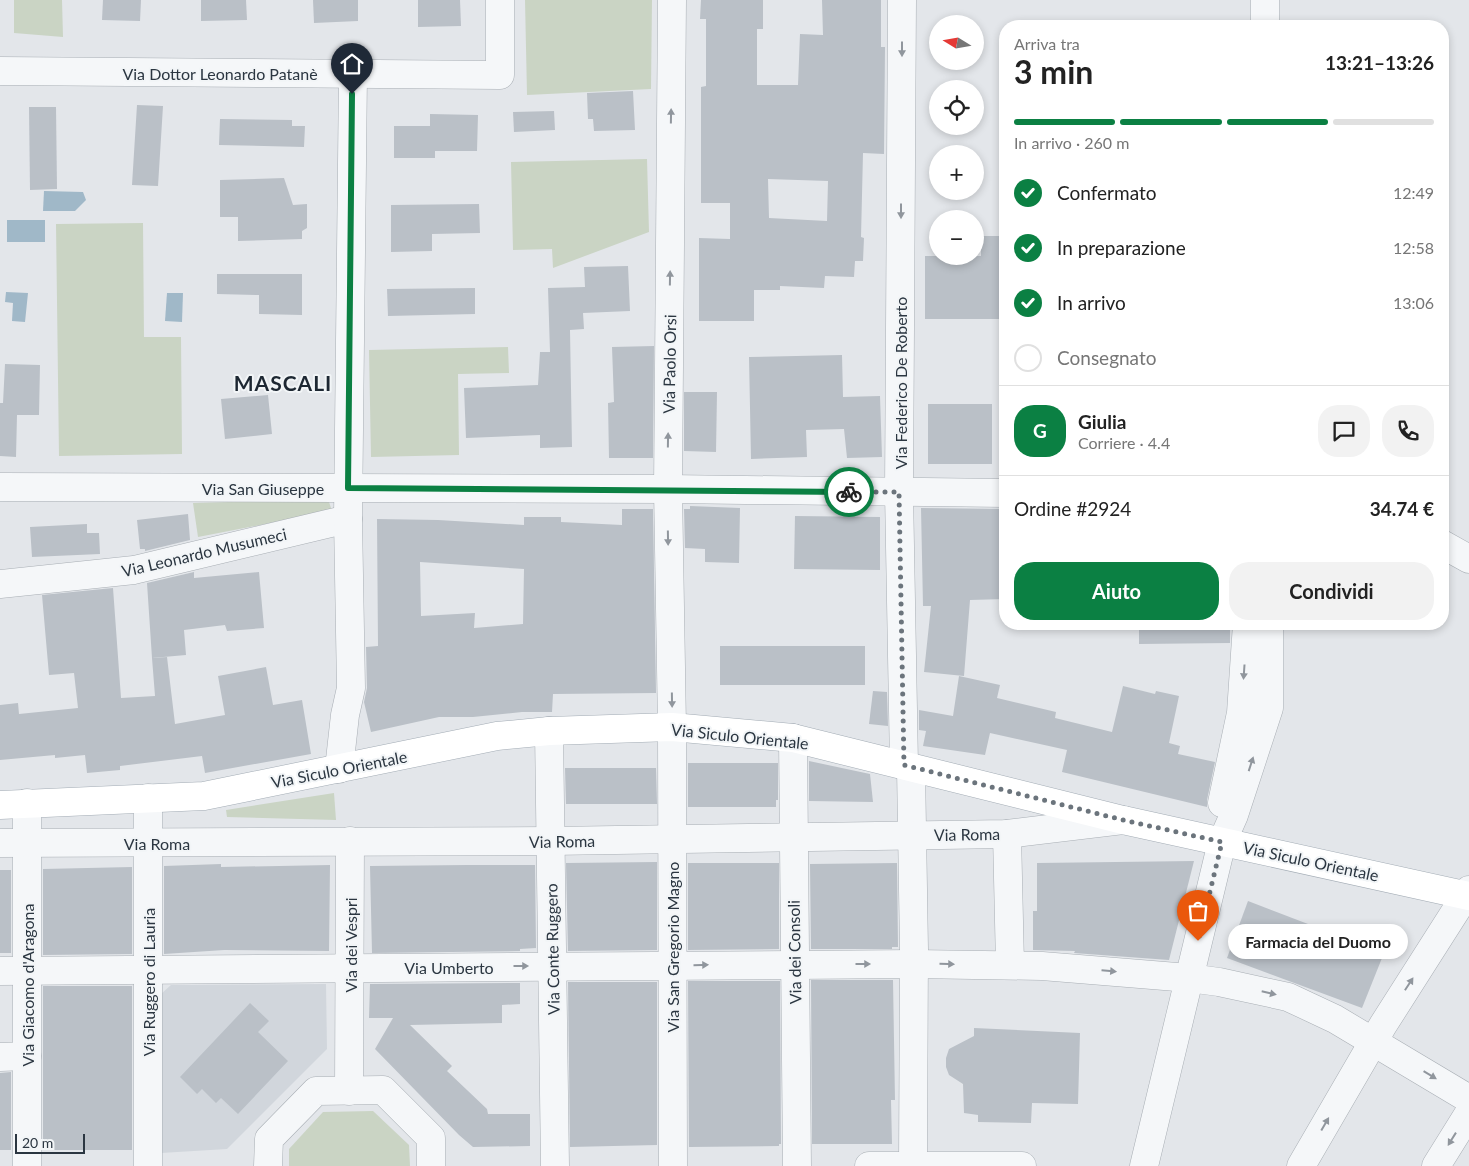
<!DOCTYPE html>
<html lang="it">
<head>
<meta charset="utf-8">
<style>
  body { margin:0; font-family:Lato,sans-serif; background:#f2f2f2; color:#222; height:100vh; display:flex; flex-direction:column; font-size:19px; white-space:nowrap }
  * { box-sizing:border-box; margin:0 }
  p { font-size:16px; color:#767676 }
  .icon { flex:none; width:28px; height:28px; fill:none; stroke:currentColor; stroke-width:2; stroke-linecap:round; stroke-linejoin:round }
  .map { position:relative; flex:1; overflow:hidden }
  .sheet { position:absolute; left:999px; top:20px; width:450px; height:610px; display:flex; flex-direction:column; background:#fff; border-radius:20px; box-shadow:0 2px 8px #0003 }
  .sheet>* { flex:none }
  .needle { width:32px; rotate:281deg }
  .tools { position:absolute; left:929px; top:15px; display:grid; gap:10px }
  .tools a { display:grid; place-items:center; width:55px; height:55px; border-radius:50%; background:#fff; box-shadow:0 2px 8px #0003; font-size:25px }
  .scale { position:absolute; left:15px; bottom:12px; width:70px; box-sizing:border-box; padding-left:5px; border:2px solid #2b3641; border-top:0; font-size:14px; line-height:18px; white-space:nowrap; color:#2b3641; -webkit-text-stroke:4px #f2f5f7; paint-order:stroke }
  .pin { position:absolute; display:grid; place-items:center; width:42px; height:42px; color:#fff; margin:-51px -21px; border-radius:50% 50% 50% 0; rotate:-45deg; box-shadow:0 0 5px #0007 }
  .pin .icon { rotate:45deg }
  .courier { position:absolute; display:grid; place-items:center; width:50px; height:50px; margin:-25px; border:4px solid #0b8043; border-radius:50%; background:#fff; color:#222; box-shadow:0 1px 6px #0007 }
  .bubble { position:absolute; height:35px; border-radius:18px; background:#fff; box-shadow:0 2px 8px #0003; font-size:16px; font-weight:700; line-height:35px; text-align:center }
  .overview em { font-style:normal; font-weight:700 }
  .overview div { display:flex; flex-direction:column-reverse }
  .overview { display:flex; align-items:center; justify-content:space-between; height:85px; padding:0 15px }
  h1 { font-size:32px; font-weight:700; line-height:38px }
  .bar { display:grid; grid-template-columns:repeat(4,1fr); gap:8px 5px; align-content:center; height:60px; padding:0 15px }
  .bar i { height:6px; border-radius:4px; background:#e0e0e0 }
  .bar .selected { background:#0b8043 }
  .bar p { grid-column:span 4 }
  .line { display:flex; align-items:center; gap:12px; padding:0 15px; border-top:1px solid #e0e0e0 }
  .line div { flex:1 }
  .round { display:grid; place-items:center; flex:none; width:52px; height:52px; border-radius:20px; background:#f2f2f2 }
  ol { padding:0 15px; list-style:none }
  li { display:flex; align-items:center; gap:15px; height:55px }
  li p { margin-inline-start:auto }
  li .icon { padding:5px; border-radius:50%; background:#0b8043; color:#fff; stroke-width:4 }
  li:last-child { color:#767676 }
  li i { width:28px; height:28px; border:2px solid #e0e0e0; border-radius:50% }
  .primary-button { display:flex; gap:10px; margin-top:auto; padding:10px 15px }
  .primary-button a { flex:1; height:58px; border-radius:20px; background:#0b8043; color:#fff; font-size:20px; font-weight:700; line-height:58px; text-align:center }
  .primary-button a+a { background:#f2f2f2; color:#222 }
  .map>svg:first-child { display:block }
</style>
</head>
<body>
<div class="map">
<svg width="1469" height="1166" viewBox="0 0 1469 1166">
  <rect width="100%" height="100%" fill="#e3e6ea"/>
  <g fill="#d1d6dc">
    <rect x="1003" y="319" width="2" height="155"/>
    <path d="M326,984l1,65 -100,100 -66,4v-159l10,-9z"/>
  </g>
  <g fill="#cad4c4">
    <path d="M14,0h48l1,37 -49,-4z"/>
    <path d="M525,0h127l-1,89 -124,6z"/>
    <path d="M647,159l2,73 -96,36 -1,-19 -39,1 -2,-88z"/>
    <path d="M143,223l1,114h37l1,117 -123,2 -3,-232z"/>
    <path d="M508,347l1,26 -51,1 1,81 -88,2 -2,-107z"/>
    <path d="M328,499l4,12 -134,26 -5,-34z"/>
    <path d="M334,793l2,27 -109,-3 -1,-7z"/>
    <path d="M373,1111l36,34 1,21h-121v-17l34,-37z"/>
  </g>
  <g fill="#a0b8c8">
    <path d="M44,191l39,1 3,8 -11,11h-32z"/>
    <rect x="7" y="220" width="38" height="22"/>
    <path d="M6,292l22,1 -3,29 -13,-1 1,-18 -8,-1z"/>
    <path d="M167,293h16l-1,29 -17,-1z"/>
  </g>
  <g fill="#bac0c7" fill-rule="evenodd">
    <path d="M103,0h38l-1,21 -38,-1z"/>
    <path d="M201,0h45l1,20 -46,1z"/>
    <path d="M313,0h45v21l-44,2z"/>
    <path d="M418,0h42l1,26 -43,1z"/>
    <path d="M701,0h62v29h-6v56h41l2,-51 23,1 -1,-35h59v47h4l-1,107 -21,-1 -2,84 3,1 -1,23h-8l-1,16 -29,-1 -1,12 -44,-2v4h-26v31h-55v-83l31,1v-36h-29v-116l5,-1v-67h-6zM768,179l60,2 -1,40 -58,-3z"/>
    <path d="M633,91l2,39 -41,1 -1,-12h-5l-1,-26z"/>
    <path d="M137,105l26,1 -5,80 -26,-1z"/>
    <path d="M29,107h27l1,82 -27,1z"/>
    <path d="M554,111l1,19 -41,2 -1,-20z"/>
    <path d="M430,114l48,1 -1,36h-42v7h-41v-32h36z"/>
    <path d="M220,119l72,1v6h13l-1,21 -85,-2z"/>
    <path d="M284,178l9,27 14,-1v24l-5,3v8l-64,2v-24h-18v-37z"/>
    <path d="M479,204l1,29 -48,1v17l-41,1v-47z"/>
    <path d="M981,236h24v83h-80v-63h56z"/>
    <path d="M628,266l2,45 -47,2 1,16 -14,1 2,117 -32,1v-13l-74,3 -2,-50 74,-3 2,-33h10l-2,-64 37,-1 -1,-20z"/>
    <path d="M217,274h85v41l-43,-1v-19l-42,-1z"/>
    <path d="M475,288v26l-87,2 -1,-27z"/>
    <path d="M654,346l-1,112h-44l-1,-55 6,-1 -2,-55z"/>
    <path d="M842,355l1,42 37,-1 2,61 -35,1 -3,-29 -38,1 1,27 -56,2 -2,-102z"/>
    <path d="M5,364l35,1 -1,50h-22l-1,42 -16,-1v-53h3z"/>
    <path d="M684,392h33l-1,60 -32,-1z"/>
    <path d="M268,395l4,39 -47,5 -4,-40z"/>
    <rect x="928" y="404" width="64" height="60"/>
    <path d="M690,506l50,2 -1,55 -34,-1v-13l-20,-1 -1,-39h6z"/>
    <path d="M921,508l84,1v90l-35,1 -6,76 -40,-4 7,-66h-8z"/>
    <path d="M622,509h31l3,184 -103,1 -1,18h-30l-49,5h-34l-68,15 -7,-30 3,-14 -1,-41 12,-1 -1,-127 61,1 86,5v-8h37v5l61,3zM420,562l104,7 -1,55 -49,4 1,-15 -54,3z"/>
    <path d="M188,514l2,26 -45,11v-2h-5l-3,-29z"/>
    <path d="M795,516l85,1v53l-86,-1z"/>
    <path d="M87,524v9h12l1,21 -68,3 -2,-30z"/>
    <path d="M194,572v6l65,-6 5,56 -37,3 -2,-6 -41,5 2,25 -34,3 -5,-75z"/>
    <path d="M113,588l8,110 34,-2 -3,-38 15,-1 8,67 50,-9 -7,-39 48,-9 7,38 29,-5 9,54 -106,19 -3,-17 -82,10v4l-33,3 -2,-18 -30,3v-3l-55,5v-55l18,-2 1,11 59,-6 -4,-35 -25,2 -7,-80z"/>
    <path d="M1139,624h91v19l-91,1z"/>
    <rect x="720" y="646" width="145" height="39"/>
    <path d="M959,676l41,9 -3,13 59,14 -1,6 57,14 11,-46 32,8 1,-3 23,5 -10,47 11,3 -2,8 37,8 -8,38v7l-145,-35 5,-22 -77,-17 -5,22 -62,-9 3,-15 -7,-1v-20l34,6z"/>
    <path d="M873,691l14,1 1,34 -19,-2z"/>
    <path d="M809,761l61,13 3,28 -64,-1z"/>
    <path d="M688,763h90v37h-2v7h-88z"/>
    <path d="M565,768h91l1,36h-91z"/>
    <path d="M1194,861l-25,99 -95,-7 1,-2 -42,-1v-39h4v-48z"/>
    <path d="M657,862v88l-89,1 -2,-88z"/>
    <path d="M688,863h91v86l-91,1z"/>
    <path d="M897,863l1,84h-6v2h-81l-1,-85z"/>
    <path d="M221,864v3l109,-2 -1,86 -105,-1 -60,4v-88z"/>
    <path d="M467,865h68l1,83 -16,1v2l-148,2 -2,-87z"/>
    <path d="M132,867v87l-89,1v-86z"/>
    <rect x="0" y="870" width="11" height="83"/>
    <path d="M1248,901l136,52 -22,55 -135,-50z"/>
    <path d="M811,980h82l2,120h-4l1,44h-80z"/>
    <path d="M688,981h92l1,163h-2v2l-90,1z"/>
    <path d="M568,982h89v163l-87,2z"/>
    <path d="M520,983v21l-18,1v18l-92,2 42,41 -5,5 40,38 1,5h42v32l-57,1 -14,-12 -84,-86 18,-31h-24l1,-34z"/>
    <rect x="43" y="986" width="89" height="164"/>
    <path d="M250,1003l19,18 -11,11 30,29 -50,53 -17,-16 -5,5 -14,-14 -5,5 -17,-17z"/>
    <path d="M974,1028l106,5 -2,71 -46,-1 -1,20 -53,-1v-7l-14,-2 -1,-29 -14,-9 -3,-8v-9l3,-9 25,-13z"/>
    <path d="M11,1072v78h-11v-77z"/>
  </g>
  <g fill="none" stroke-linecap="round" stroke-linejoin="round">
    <g stroke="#a8aeb4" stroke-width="29">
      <g id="minor">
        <path d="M672,0l-4,489 4,238 1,439"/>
        <path d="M902,0l-3,492 5,273"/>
        <path d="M1265,26v-26"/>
        <path d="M0,71l500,4v-75"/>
        <path d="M0,487l668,2 337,4"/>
        <path d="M1442,544l27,15"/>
        <path d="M0,584l134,-14 214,-51"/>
        <path d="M549,731l6,435"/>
        <path d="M793,738l4,428"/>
        <path d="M911,768l3,182 -1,216"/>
        <path d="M339,769l6,-54 6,-27 -3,-169 5,-445"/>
        <path d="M148,798v368"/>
        <path d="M27,803v363"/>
        <path d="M1222,803l19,-90 6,-89"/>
        <path d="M1007,834l3,131"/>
        <path d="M0,843l551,-2 456,-7 116,-14"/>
        <path d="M0,971l914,-7 128,2 147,12 30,4 69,15 47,22 134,80"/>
        <path d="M0,1057l27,-1"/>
        <path d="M349,1091l1,-250"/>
        <path d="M268,1166l1,-27 47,-48 67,-1 48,48v28"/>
        <path d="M869,1166h153"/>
        <path d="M1144,1166l78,-324 12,-27 35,-107v-84"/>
        <path d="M1301,1166l82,-141 86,-135"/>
        <path d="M1436,1166l33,-53"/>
      </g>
    </g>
    <g stroke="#a3acb5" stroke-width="29">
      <path id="major" d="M0,805l204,-9 293,-60 52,-5 123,-4 121,11 330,82 346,76"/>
    </g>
    <use href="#minor" stroke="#f5f7f9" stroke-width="28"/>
    <use href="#major" stroke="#fff" stroke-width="28"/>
  </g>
  <defs><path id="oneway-solid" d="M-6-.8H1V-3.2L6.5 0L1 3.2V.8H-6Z" transform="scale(1.25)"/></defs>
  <g fill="#90969d">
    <use href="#oneway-solid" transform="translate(902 49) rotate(90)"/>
    <use href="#oneway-solid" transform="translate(671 116) rotate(-89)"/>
    <use href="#oneway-solid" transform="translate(901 211) rotate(90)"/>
    <use href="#oneway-solid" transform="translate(670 278) rotate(-89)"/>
    <use href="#oneway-solid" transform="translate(668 440) rotate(-89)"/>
    <use href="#oneway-solid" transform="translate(668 538) rotate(89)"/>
    <use href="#oneway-solid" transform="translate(1244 672) rotate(94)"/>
    <use href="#oneway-solid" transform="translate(672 700) rotate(89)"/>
    <use href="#oneway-solid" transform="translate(1251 764) rotate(-72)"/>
    <use href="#oneway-solid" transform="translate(863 964)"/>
    <use href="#oneway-solid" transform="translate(947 964) rotate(1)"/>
    <use href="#oneway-solid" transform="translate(701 965) rotate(-1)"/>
    <use href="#oneway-solid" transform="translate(521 966)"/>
    <use href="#oneway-solid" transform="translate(1109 971) rotate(5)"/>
    <use href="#oneway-solid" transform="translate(1409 984) rotate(-57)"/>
    <use href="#oneway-solid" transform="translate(1269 993) rotate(13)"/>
    <use href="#oneway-solid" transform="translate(1430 1075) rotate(31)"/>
    <use href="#oneway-solid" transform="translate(1325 1124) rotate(-60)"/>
    <use href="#oneway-solid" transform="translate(1452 1139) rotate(122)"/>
  </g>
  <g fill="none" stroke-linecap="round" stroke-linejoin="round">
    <path stroke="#6b747c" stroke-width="5" stroke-dasharray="0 9" d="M849,492h50l5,273 219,55 99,22 -24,99"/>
    <path stroke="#0b8043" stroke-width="6" d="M352,94l-4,394 501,4"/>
  </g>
  <g text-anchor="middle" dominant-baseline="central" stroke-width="4" stroke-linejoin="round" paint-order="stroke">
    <g font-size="16" fill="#2b3641" stroke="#f2f5f7">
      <text x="220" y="73">Via Dottor Leonardo Patanè</text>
      <text transform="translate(669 364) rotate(-89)">Via Paolo Orsi</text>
      <text transform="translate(900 383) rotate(-90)">Via Federico De Roberto</text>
      <text x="263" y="488">Via San Giuseppe</text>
      <text transform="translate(204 552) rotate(-13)">Via Leonardo Musumeci</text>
      <text transform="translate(740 736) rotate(6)">Via Siculo Orientale</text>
      <text transform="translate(339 769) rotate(-11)">Via Siculo Orientale</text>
      <text transform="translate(967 834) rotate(-1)">Via Roma</text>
      <text transform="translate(562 841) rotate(-1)">Via Roma</text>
      <text x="157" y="843">Via Roma</text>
      <text transform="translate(1311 861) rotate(12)">Via Siculo Orientale</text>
      <text transform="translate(350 945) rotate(-90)">Via dei Vespri</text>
      <text transform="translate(672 947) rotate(-90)">Via San Gregorio Magno</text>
      <text transform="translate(552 949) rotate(-91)">Via Conte Ruggero</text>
      <text transform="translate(794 952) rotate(-91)">Via dei Consoli</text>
      <text x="449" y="967">Via Umberto</text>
      <text transform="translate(148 982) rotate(-90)">Via Ruggero di Lauria</text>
      <text transform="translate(27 985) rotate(-90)">Via Giacomo d'Aragona</text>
    </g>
    <g font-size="21" font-weight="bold" letter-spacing="1" fill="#1d2732" stroke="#f2f5f7">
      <text x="283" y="382">MASCALI</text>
    </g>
  </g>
</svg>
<div class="tools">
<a><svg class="needle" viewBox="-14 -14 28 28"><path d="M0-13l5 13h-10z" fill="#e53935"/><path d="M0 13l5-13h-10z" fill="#767676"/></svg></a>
<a><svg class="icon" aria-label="locate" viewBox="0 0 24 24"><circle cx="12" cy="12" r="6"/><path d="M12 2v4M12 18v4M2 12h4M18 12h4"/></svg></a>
<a>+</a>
<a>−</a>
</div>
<div class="scale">20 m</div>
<div class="pin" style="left:1198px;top:941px;background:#ea580c"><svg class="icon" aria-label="bag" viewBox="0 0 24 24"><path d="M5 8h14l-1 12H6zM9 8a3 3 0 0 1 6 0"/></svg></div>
<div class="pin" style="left:352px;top:94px;background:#1f2937"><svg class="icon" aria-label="home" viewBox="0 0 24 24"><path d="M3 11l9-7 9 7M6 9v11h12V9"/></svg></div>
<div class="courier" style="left:849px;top:492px"><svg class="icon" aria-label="bike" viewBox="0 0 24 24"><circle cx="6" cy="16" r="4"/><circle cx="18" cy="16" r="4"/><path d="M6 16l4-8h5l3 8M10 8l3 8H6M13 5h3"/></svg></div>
<div class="bubble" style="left:1228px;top:924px;width:180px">Farmacia del Duomo</div>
<section class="sheet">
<div class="overview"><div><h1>3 min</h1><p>Arriva tra</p></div><em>13:21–13:26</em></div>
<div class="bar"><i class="selected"></i><i class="selected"></i><i class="selected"></i><i></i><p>In arrivo · 260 m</p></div>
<ol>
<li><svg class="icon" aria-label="check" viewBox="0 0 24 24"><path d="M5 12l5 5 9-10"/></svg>Confermato<p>12:49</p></li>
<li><svg class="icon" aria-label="check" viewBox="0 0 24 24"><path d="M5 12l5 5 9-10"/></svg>In preparazione<p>12:58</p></li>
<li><svg class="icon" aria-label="check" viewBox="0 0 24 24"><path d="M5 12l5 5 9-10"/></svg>In arrivo<p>13:06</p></li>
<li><i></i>Consegnato</li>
</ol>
<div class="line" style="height:90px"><b class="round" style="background:#0b8043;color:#fff">G</b><div><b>Giulia</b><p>Corriere · 4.4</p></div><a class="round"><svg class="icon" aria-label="chat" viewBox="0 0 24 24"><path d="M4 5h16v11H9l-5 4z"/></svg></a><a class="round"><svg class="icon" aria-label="phone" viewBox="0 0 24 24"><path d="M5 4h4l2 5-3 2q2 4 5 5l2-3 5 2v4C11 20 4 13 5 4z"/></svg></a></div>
<div class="line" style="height:65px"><div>Ordine #2924</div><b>34.74 €</b></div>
<div class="primary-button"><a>Aiuto</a><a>Condividi</a></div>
</section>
</div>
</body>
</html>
